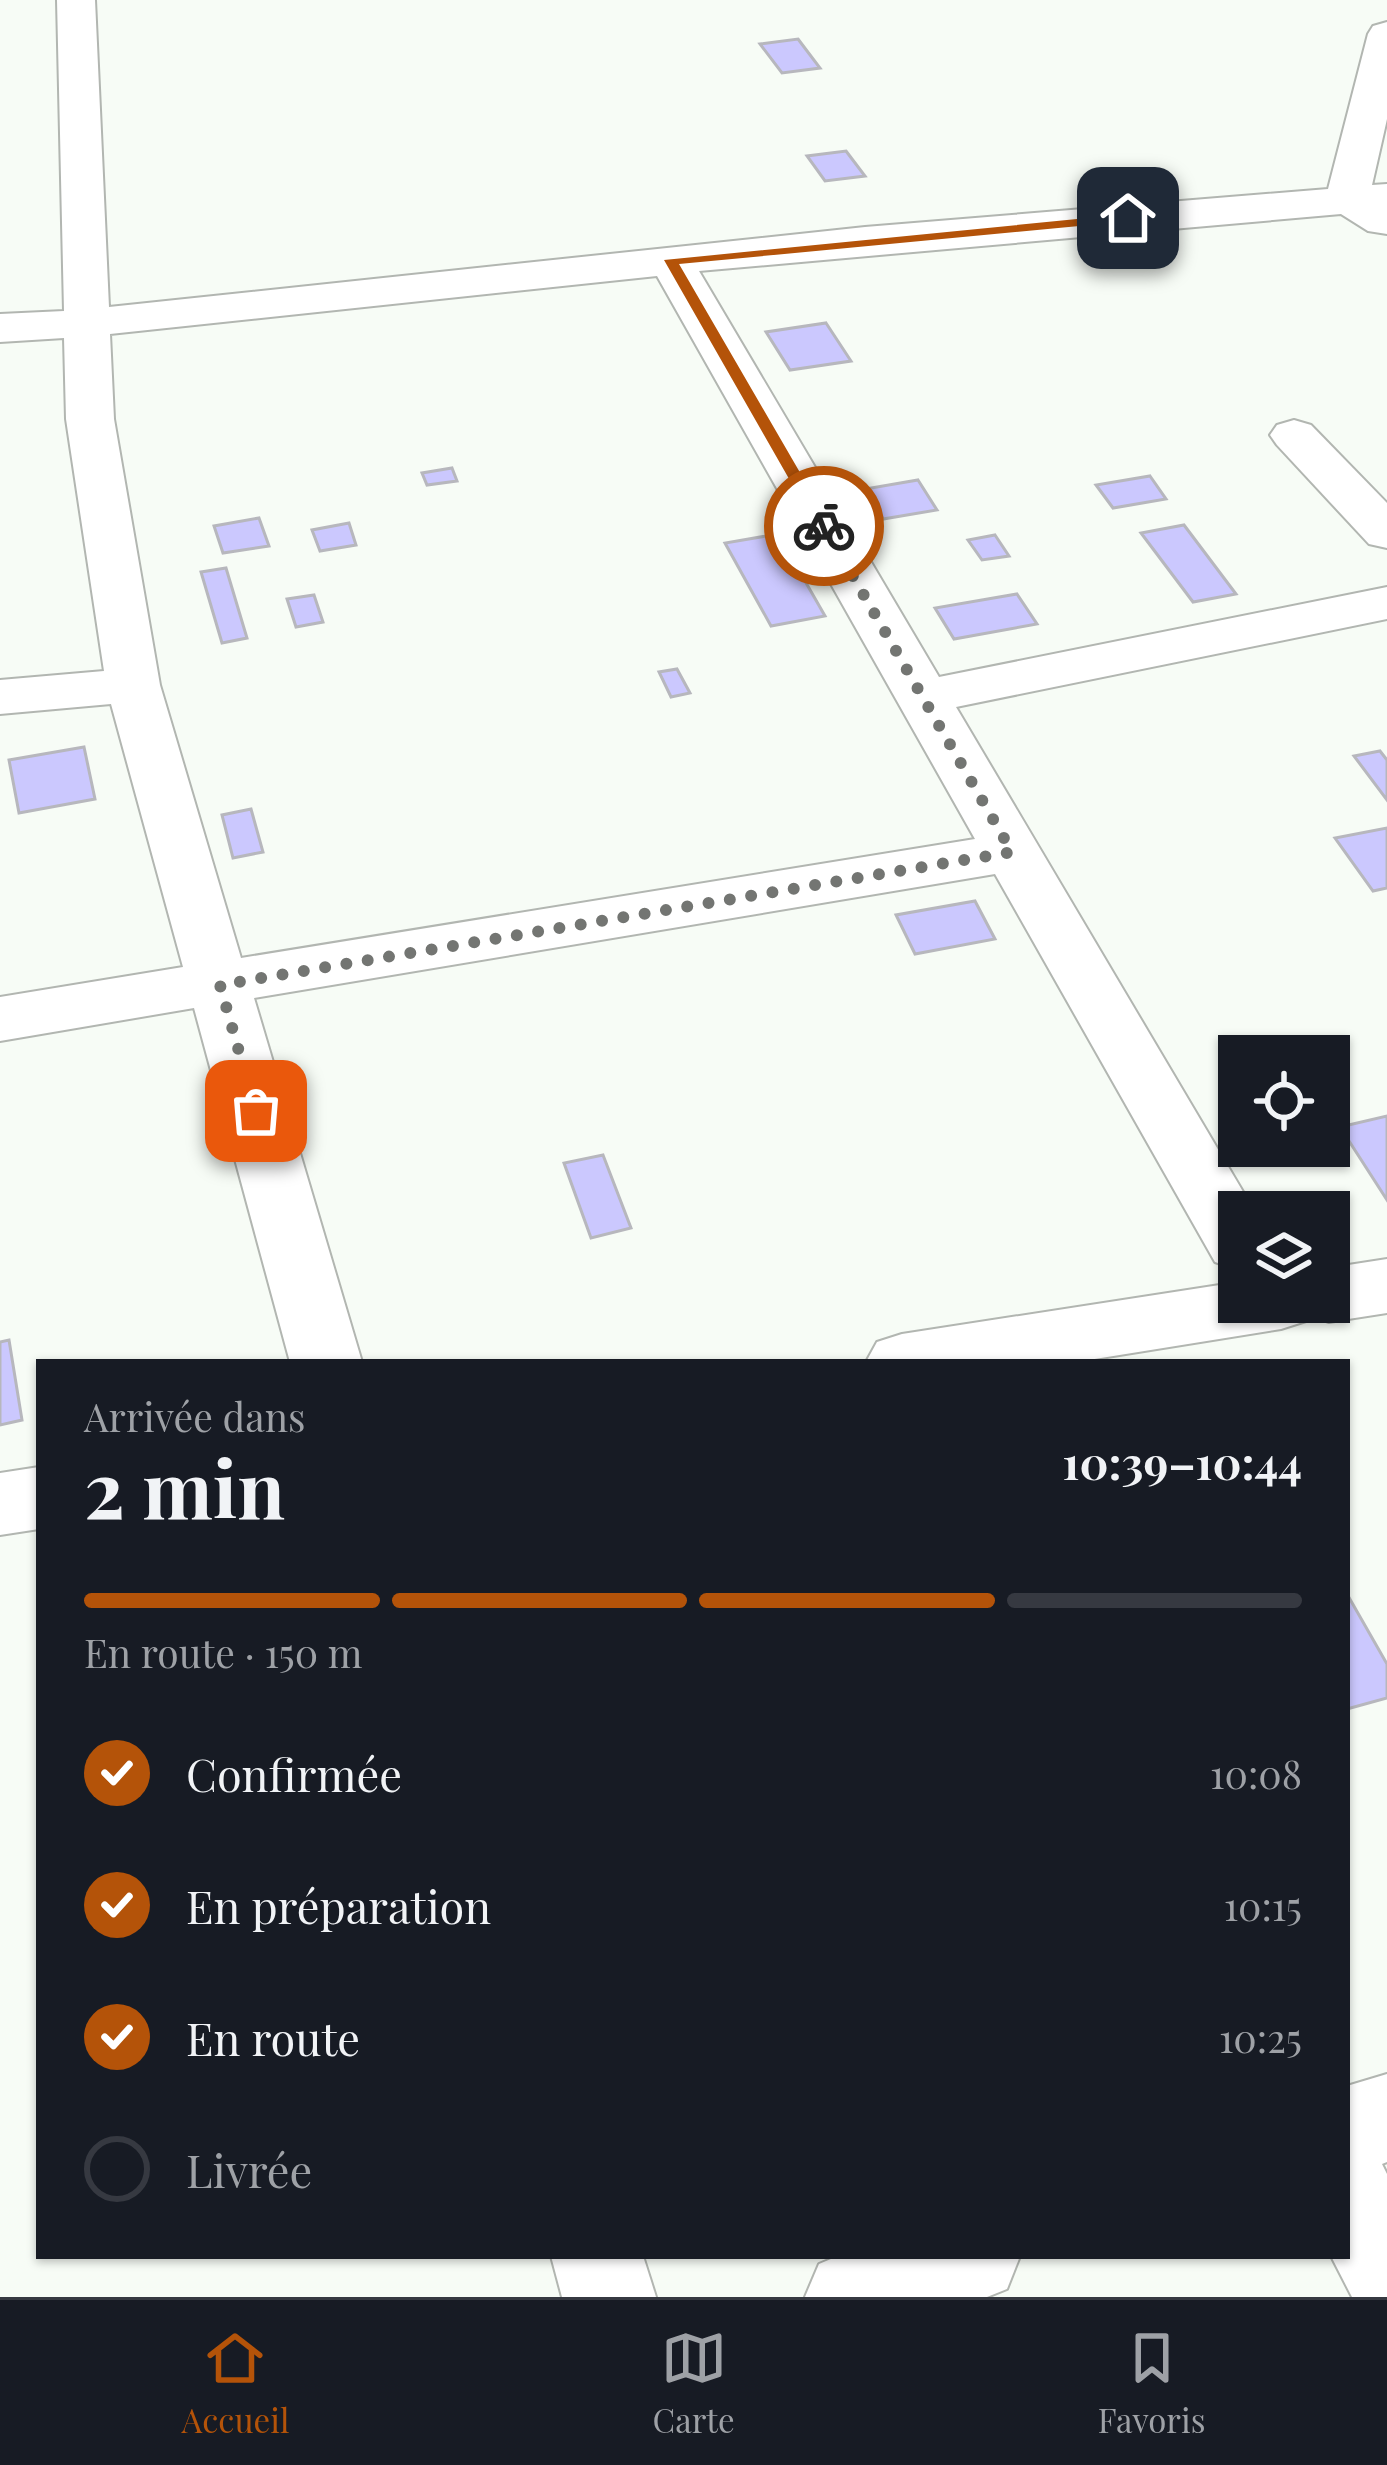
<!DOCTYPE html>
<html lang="fr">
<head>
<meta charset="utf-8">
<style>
  body { margin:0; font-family:"Playfair Display",serif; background:#20242c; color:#f1f3f6; height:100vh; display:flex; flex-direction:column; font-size:45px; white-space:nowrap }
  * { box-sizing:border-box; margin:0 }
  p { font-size:39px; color:#9ea1a6 }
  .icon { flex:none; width:66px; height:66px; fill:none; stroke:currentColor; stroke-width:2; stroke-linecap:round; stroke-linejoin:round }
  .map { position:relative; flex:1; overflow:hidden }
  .sheet { position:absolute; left:36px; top:1359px; width:1314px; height:900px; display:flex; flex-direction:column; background:#171b24; border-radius:0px; box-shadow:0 3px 9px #0004 }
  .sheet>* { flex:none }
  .fabs { position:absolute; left:1218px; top:1035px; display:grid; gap:24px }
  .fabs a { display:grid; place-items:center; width:132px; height:132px; border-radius:0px; background:#171b24; box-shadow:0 3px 9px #0004; font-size:60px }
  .pin { position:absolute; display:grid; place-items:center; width:102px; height:102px; color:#fff; margin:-51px; border-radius:24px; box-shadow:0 6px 18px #0006 }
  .courier { position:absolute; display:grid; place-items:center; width:120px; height:120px; margin:-60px; border:9px solid #b45309; border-radius:50%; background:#fff; color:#222; box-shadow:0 3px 15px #0007 }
  .overview em { font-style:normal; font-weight:700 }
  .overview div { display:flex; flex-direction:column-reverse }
  .overview { display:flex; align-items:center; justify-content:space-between; height:204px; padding:0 48px }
  h1 { font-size:78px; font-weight:700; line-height:90px }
  .bar { display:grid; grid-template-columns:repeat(4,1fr); gap:18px 12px; align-content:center; height:144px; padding:0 48px }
  .bar i { height:15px; border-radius:9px; background:#363941 }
  .bar .active { background:#b45309 }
  .bar p { grid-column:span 4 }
  ol { padding:0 48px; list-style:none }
  li { display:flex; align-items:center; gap:36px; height:132px }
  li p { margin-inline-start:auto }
  li .icon { padding:12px; border-radius:50%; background:#b45309; color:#fff; stroke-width:4 }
  li:last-child { color:#9ea1a6 }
  li i { width:66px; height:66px; border:6px solid #363941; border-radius:50% }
  .tab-bar { display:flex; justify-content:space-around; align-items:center; height:168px; border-top:3px solid #363941; background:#171b24; font-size:33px; color:#9ea1a6 }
  .tab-bar a { display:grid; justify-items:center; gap:6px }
  .tab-bar .active { color:#b45309 }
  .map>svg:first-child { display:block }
</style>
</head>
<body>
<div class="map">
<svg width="1387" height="2297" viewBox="0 0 1387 2297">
  <rect width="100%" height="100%" fill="#f7fcf6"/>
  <g fill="#cbc8fe" stroke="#b7b7bd" stroke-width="3">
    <path d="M798,39l22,29 -38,5 -22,-29z"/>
    <path d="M846,151l19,25 -40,5 -18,-25z"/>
    <path d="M826,323l25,38 -61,9 -24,-38z"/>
    <path d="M452,468l5,13 -30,4 -5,-12z"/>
    <path d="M1150,476l16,23 -53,9 -17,-23z"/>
    <path d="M918,480l19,30 -54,9 -18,-30z"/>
    <path d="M259,518l10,28 -46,7 -9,-27z"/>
    <path d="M349,523l7,22 -36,6 -8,-21z"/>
    <path d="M1184,525l52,69 -43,8 -52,-69z"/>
    <path d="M778,534l47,82 -54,10 -46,-83z"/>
    <path d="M995,535l14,21 -27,4 -14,-20z"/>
    <path d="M226,568l21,70 -25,5 -21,-71z"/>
    <path d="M1017,594l20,30 -83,15 -19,-31z"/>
    <path d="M314,595l9,27 -27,5 -9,-28z"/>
    <path d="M677,669l13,24 -19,4 -12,-25z"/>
    <path d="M84,747l11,52 -76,14 -10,-53z"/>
    <path d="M1380,751l7,9v40l-33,-44z"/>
    <path d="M251,809l12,43 -30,6 -11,-43z"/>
    <path d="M1387,828v60l-14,3 -38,-53z"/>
    <path d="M975,901l20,38 -80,15 -19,-39z"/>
    <path d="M1387,1116v84l-47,-73z"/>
    <path d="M603,1155l28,73 -40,10 -27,-75z"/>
    <path d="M9,1340l13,80 -22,5v-83z"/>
    <path d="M1347,1594l40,70v34l-40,11z"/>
  </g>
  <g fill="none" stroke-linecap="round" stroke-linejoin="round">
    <g stroke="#b2b6b1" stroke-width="4">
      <g id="minor">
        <path d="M57,0h38l14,307 756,-80 463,-38 40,-155 5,-8 14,-4v97l-15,66 15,-1v50l-19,-3 -27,-17 -642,57 240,406 448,-90v32l-431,88 299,505h-16v58l-24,-8 -220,-388 -741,124 108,364h-72l-96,-354 -194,33v-44l183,-30 -72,-263 -111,10v-34l104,-9 -38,-252 -2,-81 -64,4v-28l64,-3zM657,276l318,563 -734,119 -81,-273 -46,-266 -4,-85z"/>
        <path d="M1294,420l17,5 76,78v45l-18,-4 -92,-99 -7,-10 7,-10z"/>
        <path d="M1387,1259v54l-58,9 -20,-7 -3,6 -25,8 -205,33h-210l11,-20 25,-8 337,-52v20h90v-34z"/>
        <path d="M39,1467v62l-39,6v-62z"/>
        <path d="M1387,2074v88l-5,2 5,10v123h-35l-21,-41h16v-170z"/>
        <path d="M551,2256h92l13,41h-94z"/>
        <path d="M838,2256h182l-13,33 -20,8h-182l14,-33z"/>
      </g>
    </g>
    <use href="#minor" fill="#fff" fill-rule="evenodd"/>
  </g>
  <path fill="#b45309" d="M1128,214l4,7 -453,43 152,262 -7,4 -8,-4 -152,-266z"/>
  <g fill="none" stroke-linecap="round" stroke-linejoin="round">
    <path stroke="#737572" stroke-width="12" stroke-dasharray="0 21.6" d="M256,1111l-36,-126 792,-133 -188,-326"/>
  </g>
</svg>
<div class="fabs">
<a><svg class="icon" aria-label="locate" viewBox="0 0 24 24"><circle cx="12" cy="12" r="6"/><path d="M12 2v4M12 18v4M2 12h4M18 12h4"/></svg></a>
<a><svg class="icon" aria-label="layers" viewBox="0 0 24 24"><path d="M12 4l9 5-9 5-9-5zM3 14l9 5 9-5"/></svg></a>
</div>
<div class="pin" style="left:256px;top:1111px;background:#ea580c"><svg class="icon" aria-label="bag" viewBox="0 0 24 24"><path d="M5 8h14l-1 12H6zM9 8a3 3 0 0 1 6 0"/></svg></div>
<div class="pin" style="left:1128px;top:218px;background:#1f2937"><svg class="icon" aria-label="home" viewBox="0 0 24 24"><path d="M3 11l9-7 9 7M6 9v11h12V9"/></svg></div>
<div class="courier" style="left:824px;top:526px"><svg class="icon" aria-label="bike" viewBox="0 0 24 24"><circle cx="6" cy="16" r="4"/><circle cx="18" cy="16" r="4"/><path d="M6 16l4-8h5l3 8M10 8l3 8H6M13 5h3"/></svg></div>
<section class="sheet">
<div class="overview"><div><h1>2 min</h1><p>Arrivée dans</p></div><em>10:39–10:44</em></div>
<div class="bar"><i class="active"></i><i class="active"></i><i class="active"></i><i></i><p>En route · 150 m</p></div>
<ol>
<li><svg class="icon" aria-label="check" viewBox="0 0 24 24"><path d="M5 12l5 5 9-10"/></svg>Confirmée<p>10:08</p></li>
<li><svg class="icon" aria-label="check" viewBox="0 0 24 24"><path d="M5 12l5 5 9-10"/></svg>En préparation<p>10:15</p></li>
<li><svg class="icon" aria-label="check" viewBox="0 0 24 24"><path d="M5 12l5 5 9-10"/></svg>En route<p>10:25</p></li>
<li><i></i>Livrée</li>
</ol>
</section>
</div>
<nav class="tab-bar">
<a class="active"><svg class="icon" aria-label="home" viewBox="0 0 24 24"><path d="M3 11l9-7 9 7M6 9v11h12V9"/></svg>Accueil</a>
<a><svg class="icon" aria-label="map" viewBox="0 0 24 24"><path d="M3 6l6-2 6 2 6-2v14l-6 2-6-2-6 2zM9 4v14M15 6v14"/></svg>Carte</a>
<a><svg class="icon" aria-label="saved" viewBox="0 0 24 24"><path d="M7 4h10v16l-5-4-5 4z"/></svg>Favoris</a>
</nav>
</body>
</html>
